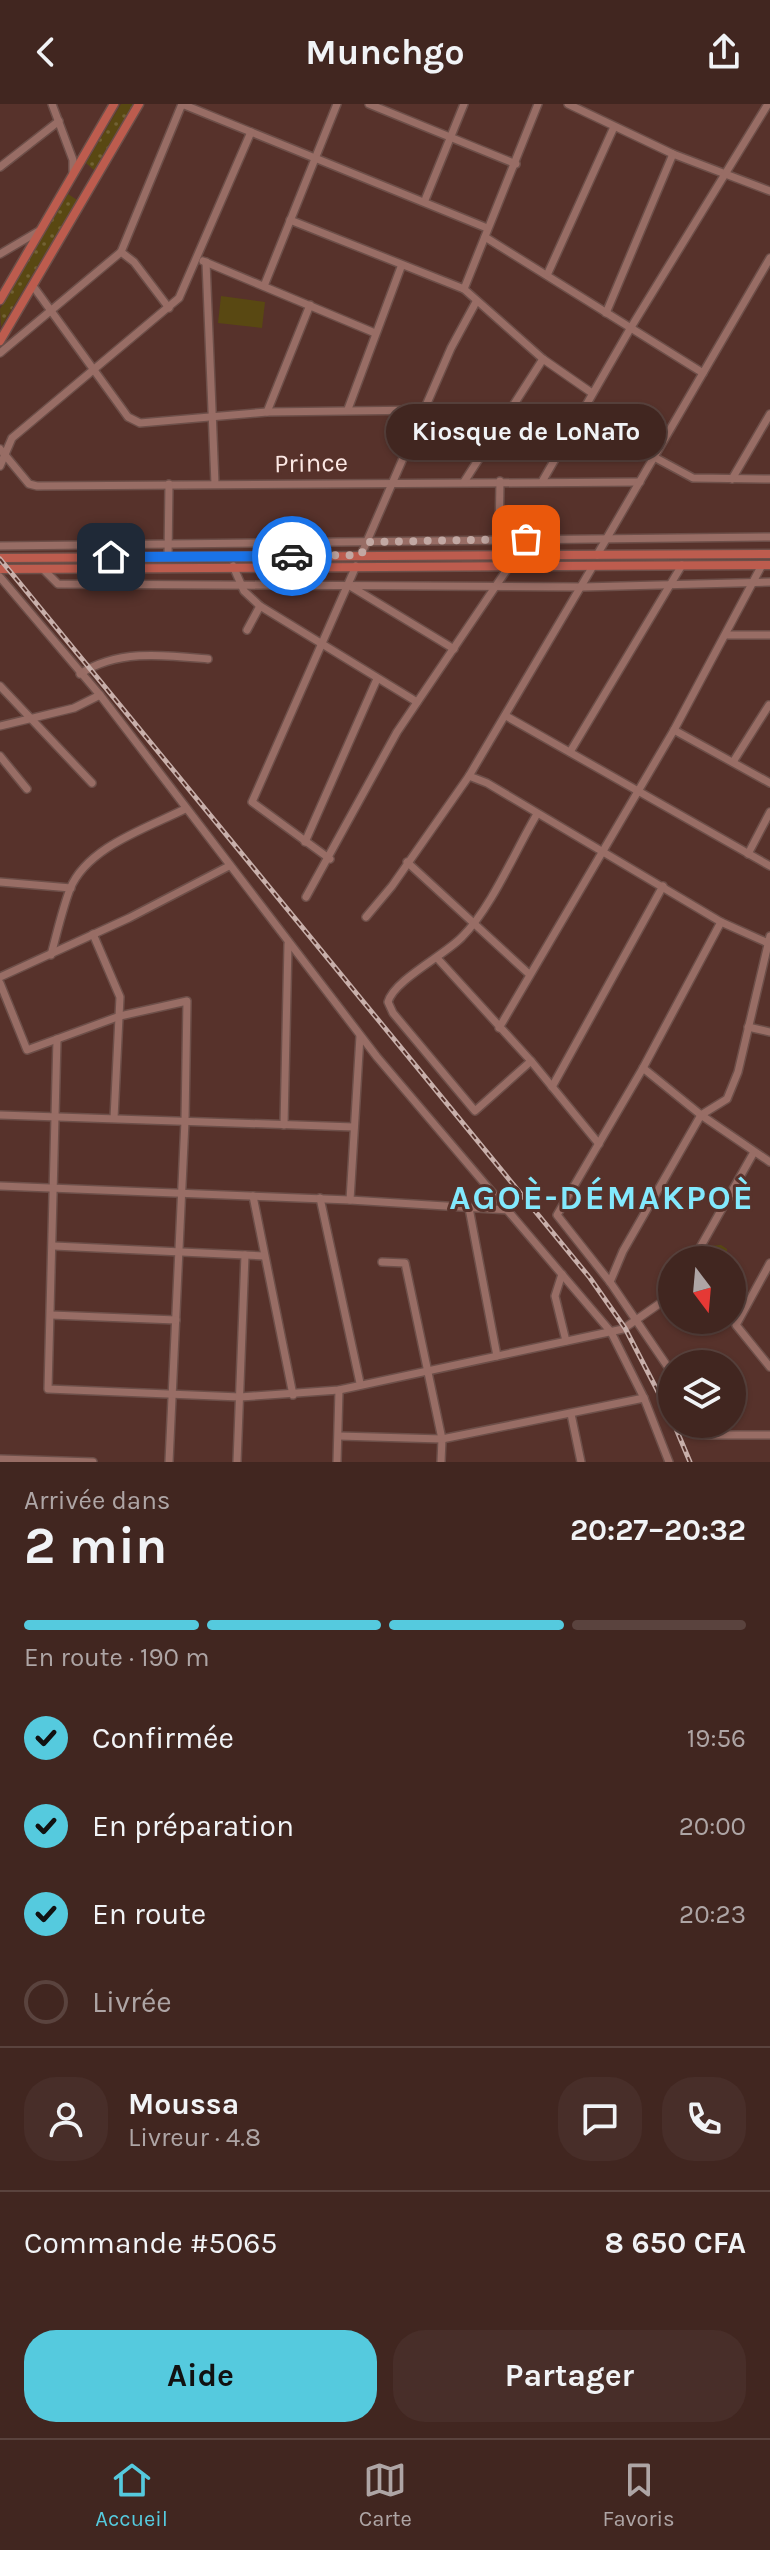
<!DOCTYPE html>
<html lang="fr">
<head>
<meta charset="utf-8">
<style>
  body { margin:0; font-family:Karla,sans-serif; background:#482e29; color:#f1f3f6; height:100vh; display:flex; flex-direction:column; font-size:30px; white-space:nowrap }
  * { box-sizing:border-box; margin:0 }
  p { font-size:26px; color:#aea5a5 }
  .icon { flex:none; width:44px; height:44px; fill:none; stroke:currentColor; stroke-width:2; stroke-linecap:round; stroke-linejoin:round }
  .map { position:relative; height:1358px; overflow:hidden }
  .drawer { display:flex; flex-direction:column; background:#412620; flex:1 }
  .drawer>* { flex:none }
  .needle { width:52px; rotate:164deg }
  .controls { position:absolute; left:658px; top:1142px; display:grid; gap:16px }
  .controls a { display:grid; place-items:center; width:88px; height:88px; border-radius:50%; background:#412620; box-shadow:0 2px 6px #0004,0 0 0 2px #5a433e; font-size:40px }
  .pin { position:absolute; display:grid; place-items:center; width:68px; height:68px; color:#fff; margin:-34px; border-radius:16px; box-shadow:0 4px 12px #0006 }
  .courier { position:absolute; display:grid; place-items:center; width:80px; height:80px; margin:-40px; border:6px solid #1a73e8; border-radius:50%; background:#fff; color:#222; box-shadow:0 2px 10px #0007 }
  .bubble { position:absolute; height:56px; border-radius:28px; background:#412620; box-shadow:0 2px 6px #0004,0 0 0 2px #5a433e; font-size:26px; font-weight:700; line-height:56px; text-align:center }
  .summary em { font-style:normal; font-weight:700 }
  .summary div { display:flex; flex-direction:column-reverse }
  .summary { display:flex; align-items:center; justify-content:space-between; height:136px; padding:0 24px }
  h1 { font-size:52px; font-weight:700; line-height:60px }
  .bar { display:grid; grid-template-columns:repeat(4,1fr); gap:12px 8px; align-content:center; height:96px; padding:0 24px }
  .bar i { height:10px; border-radius:6px; background:#5a433e }
  .bar .current { background:#55cade }
  .bar p { grid-column:span 4 }
  .line { display:flex; align-items:center; gap:20px; padding:0 24px; border-top:2px solid #5a433e }
  .line div { flex:1 }
  .round { display:grid; place-items:center; flex:none; width:84px; height:84px; border-radius:32px; background:#482e29 }
  ol { padding:0 24px; list-style:none }
  li { display:flex; align-items:center; gap:24px; height:88px }
  li p { margin-inline-start:auto }
  li .icon { padding:8px; border-radius:50%; background:#55cade; color:#111; stroke-width:4 }
  li:last-child { color:#aea5a5 }
  li i { width:44px; height:44px; border:4px solid #5a433e; border-radius:50% }
  .action { display:flex; gap:16px; margin-top:auto; padding:16px 24px }
  .action a { flex:1; height:92px; border-radius:32px; background:#55cade; color:#111; font-size:32px; font-weight:700; line-height:92px; text-align:center }
  .action a+a { background:#482e29; color:#f1f3f6 }
  header { display:flex; justify-content:space-between; align-items:center; height:104px; padding:0 24px; background:#412620; font-size:36px; font-weight:700 }
  .dock { display:flex; justify-content:space-around; align-items:center; height:112px; border-top:2px solid #5a433e; background:#412620; font-size:22px; color:#aea5a5 }
  .dock a { display:grid; justify-items:center; gap:4px }
  .dock .current { color:#55cade }
  .map>svg:first-child { display:block }
</style>
</head>
<body>
<header><svg class="icon" aria-label="back" viewBox="0 0 24 24"><path d="M15 5l-7 7 7 7"/></svg>Munchgo<svg class="icon" aria-label="share" viewBox="0 0 24 24"><path d="M12 15V3M7 8l5-5 5 5M5 13v7h14v-7"/></svg></header>
<div class="map">
<svg width="770" height="1358" viewBox="0 0 770 1358">
  <defs>
    <pattern id="wetland-marsh" width="20" height="14" patternUnits="userSpaceOnUse" patternTransform="scale(2)"><rect width="20" height="14" fill="#594812"/><path d="M1 5h8M5 5V1M11 12h8M15 12V8" fill="none" stroke="#726234"/></pattern>
    <pattern id="park-dots" width="8" height="8" patternUnits="userSpaceOnUse" patternTransform="scale(2)"><rect width="8" height="8" fill="#594812"/><path d="M2 2h.1M6 6h.1" fill="none" stroke="#726234" stroke-width="1.8" stroke-linecap="round"/></pattern>
  </defs>
  <rect width="100%" height="100%" fill="#57322b"/>
  <path fill="url(#wetland-marsh)" d="M721,1141l6,4v11h-29l13,-14z"/>
  <g fill="url(#park-dots)">
    <path d="M121,0h12l-39,66 -8,-7z"/>
    <path d="M68,90l9,6 -76,127 -1,-18z"/>
  </g>
  <path fill="#594812" d="M221,192l44,6 -3,26 -44,-5z"/>
  <g fill="none" stroke-linecap="round" stroke-linejoin="round">
    <g stroke="#6d4f49" stroke-width="10">
      <g id="minor">
        <path d="M52,0l21,56v14"/>
        <path d="M369,0l147,60"/>
        <path d="M568,0l105,50 97,37"/>
        <path d="M0,63l59,-46"/>
        <path d="M425,96l39,-96"/>
        <path d="M290,116l174,69 79,70 49,34"/>
        <path d="M485,133l218,136"/>
        <path d="M121,148l13,10 35,46"/>
        <path d="M0,150l39,-23"/>
        <path d="M203,157l172,72"/>
        <path d="M206,158l9,222"/>
        <path d="M548,169l66,-146"/>
        <path d="M33,182l95,131 12,6 127,-11 157,-2"/>
        <path d="M264,182l73,-182"/>
        <path d="M464,185l74,-185"/>
        <path d="M606,209l67,-159"/>
        <path d="M0,249l121,-101 61,-148 305,124"/>
        <path d="M348,305l53,-142"/>
        <path d="M267,308l43,-107"/>
        <path d="M0,345l29,35 8,2 603,-4"/>
        <path d="M654,353l39,21 77,1"/>
        <path d="M0,362l12,-28 167,-140 72,-166"/>
        <path d="M732,375l38,-65"/>
        <path d="M543,376l87,-151 138,-225"/>
        <path d="M464,378l79,-123"/>
        <path d="M499,435l1,-58"/>
        <path d="M0,442l770,-9"/>
        <path d="M361,451l90,-207 25,-46"/>
        <path d="M597,451l173,-297"/>
        <path d="M168,453l1,-73"/>
        <path d="M233,462l11,25 16,15 157,96"/>
        <path d="M43,465l15,15 525,3 187,-5"/>
        <path d="M0,473l100,118 277,362 234,275 33,66 25,64"/>
        <path d="M350,482l104,63"/>
        <path d="M247,526l13,-24"/>
        <path d="M728,531h42"/>
        <path d="M80,570c38,-25 85,-19 128,-15"/>
        <path d="M0,582l92,97"/>
        <path d="M506,612l264,150"/>
        <path d="M0,622l74,-18 26,-13"/>
        <path d="M674,626l96,53"/>
        <path d="M570,648l112,-187"/>
        <path d="M0,652l27,33"/>
        <path d="M733,658l36,-57"/>
        <path d="M469,672l18,7 234,139 47,21"/>
        <path d="M305,738l72,-163"/>
        <path d="M748,750l22,-42"/>
        <path d="M330,755l-78,-57 104,-236"/>
        <path d="M407,758l122,112"/>
        <path d="M0,778l71,6"/>
        <path d="M306,793l91,-165 113,-167"/>
        <path d="M366,813l26,-31 77,-110 124,-210"/>
        <path d="M93,830l27,63 -6,121"/>
        <path d="M51,851c6,-22 11,-45 19,-66 17,-42 77,-61 115,-80"/>
        <path d="M438,855l93,102 68,83"/>
        <path d="M0,873l129,-59 100,-52"/>
        <path d="M0,879l27,67 93,-34 67,-15 -2,120 -16,341"/>
        <path d="M748,923l22,5"/>
        <path d="M499,924l175,-298 88,-165"/>
        <path d="M57,935l-9,350 192,8 99,-7 284,-61 49,-34"/>
        <path d="M531,957l-56,50 -82,-98 -5,-11c6,-22 57,-47 74,-65 30,-30 53,-86 75,-123"/>
        <path d="M643,964l58,47 69,47"/>
        <path d="M552,983l111,-201"/>
        <path d="M0,1011l354,12"/>
        <path d="M284,1021l4,-181"/>
        <path d="M0,1082l350,14 159,10"/>
        <path d="M253,1092l40,199"/>
        <path d="M320,1094l40,185"/>
        <path d="M350,1096l10,-164"/>
        <path d="M469,1104l28,148"/>
        <path d="M54,1142l210,10"/>
        <path d="M693,1156l61,-108"/>
        <path d="M382,1158l23,1 37,176 -1,23"/>
        <path d="M770,1159l-34,62 34,42"/>
        <path d="M562,1170l-7,22 11,45"/>
        <path d="M610,1178l13,-31 78,-136 26,-16 11,-27 32,-136"/>
        <path d="M51,1211l125,5"/>
        <path d="M672,1269l-62,-91 -53,-67 86,-147 78,-146"/>
        <path d="M571,1310l10,48"/>
        <path d="M700,1320l6,11h64"/>
        <path d="M339,1332l103,3 202,-41"/>
        <path d="M0,1355l93,3"/>
        <path d="M237,1358l8,-207"/>
        <path d="M337,1358l2,-72"/>
      </g>
    </g>
    <g stroke="#6d4f49" stroke-width="11">
      <g id="major">
        <path d="M0,196l114,-196"/>
        <path d="M0,237l139,-237"/>
        <path d="M0,454l770,-4"/>
        <path d="M0,465l770,-4"/>
      </g>
    </g>
    <use href="#minor" stroke="#986d65" stroke-width="7"/>
    <use href="#major" stroke="#bd5c4e" stroke-width="8"/>
    <g stroke="#c8afaa" stroke-width="5">
      <g id="rail">
        <path d="M0,455l590,719 35,50 47,91"/>
        <path d="M674,1320l16,38"/>
      </g>
    </g>
    <use href="#rail" stroke="#57322b" stroke-width="2" stroke-dasharray="6" stroke-linecap="butt"/>
  </g>
  <g fill="none" stroke-linecap="round" stroke-linejoin="round">
    <path stroke="#c2a8a3" stroke-width="8" stroke-dasharray="0 14.4" d="M292,452l69,-1 6,-13 159,-3"/>
    <path stroke="#1a73e8" stroke-width="10" d="M111,453l181,-1"/>
  </g>
  <g text-anchor="middle" dominant-baseline="central" stroke-width="6" stroke-linejoin="round" paint-order="stroke">
    <g font-size="26" fill="#fce8e4" stroke="#57322b">
      <text transform="translate(311 359) rotate(-1)">Prince</text>
    </g>
    <g font-size="34" font-weight="bold" letter-spacing="2" fill="#82e9fd" stroke="#57322b">
      <text x="602" y="1094">AGOÈ-DÉMAKPOÈ</text>
    </g>
  </g>
</svg>
<div class="controls">
<a><svg class="needle" viewBox="-14 -14 28 28"><path d="M0-13l5 13h-10z" fill="#e53935"/><path d="M0 13l5-13h-10z" fill="#aea5a5"/></svg></a>
<a><svg class="icon" aria-label="layers" viewBox="0 0 24 24"><path d="M12 4l9 5-9 5-9-5zM3 14l9 5 9-5"/></svg></a>
</div>
<div class="pin" style="left:526px;top:435px;background:#ea580c"><svg class="icon" aria-label="bag" viewBox="0 0 24 24"><path d="M5 8h14l-1 12H6zM9 8a3 3 0 0 1 6 0"/></svg></div>
<div class="pin" style="left:111px;top:453px;background:#1f2937"><svg class="icon" aria-label="home" viewBox="0 0 24 24"><path d="M3 11l9-7 9 7M6 9v11h12V9"/></svg></div>
<div class="courier" style="left:292px;top:452px"><svg class="icon" aria-label="car" viewBox="0 0 24 24"><path d="M5 17H2v-5l4-1 3-4h7l3 4 3 1v5h-3M9 17h6M6 11h13"/><circle cx="7" cy="17" r="2"/><circle cx="17" cy="17" r="2"/></svg></div>
<div class="bubble" style="left:386px;top:300px;width:280px">Kiosque de LoNaTo</div>
</div>
<section class="drawer">
<div class="summary"><div><h1>2 min</h1><p>Arrivée dans</p></div><em>20:27–20:32</em></div>
<div class="bar"><i class="current"></i><i class="current"></i><i class="current"></i><i></i><p>En route · 190 m</p></div>
<ol>
<li><svg class="icon" aria-label="check" viewBox="0 0 24 24"><path d="M5 12l5 5 9-10"/></svg>Confirmée<p>19:56</p></li>
<li><svg class="icon" aria-label="check" viewBox="0 0 24 24"><path d="M5 12l5 5 9-10"/></svg>En préparation<p>20:00</p></li>
<li><svg class="icon" aria-label="check" viewBox="0 0 24 24"><path d="M5 12l5 5 9-10"/></svg>En route<p>20:23</p></li>
<li><i></i>Livrée</li>
</ol>
<div class="line" style="height:144px"><a class="round"><svg class="icon" aria-label="person" viewBox="0 0 24 24"><circle cx="12" cy="8" r="4"/><path d="M4 21q1-7 8-7t8 7"/></svg></a><div><b>Moussa</b><p>Livreur · 4.8</p></div><a class="round"><svg class="icon" aria-label="chat" viewBox="0 0 24 24"><path d="M4 5h16v11H9l-5 4z"/></svg></a><a class="round"><svg class="icon" aria-label="phone" viewBox="0 0 24 24"><path d="M5 4h4l2 5-3 2q2 4 5 5l2-3 5 2v4C11 20 4 13 5 4z"/></svg></a></div>
<div class="line" style="height:104px"><div>Commande #5065</div><b>8 650 CFA</b></div>
<div class="action"><a>Aide</a><a>Partager</a></div>
</section>
<nav class="dock">
<a class="current"><svg class="icon" aria-label="home" viewBox="0 0 24 24"><path d="M3 11l9-7 9 7M6 9v11h12V9"/></svg>Accueil</a>
<a><svg class="icon" aria-label="map" viewBox="0 0 24 24"><path d="M3 6l6-2 6 2 6-2v14l-6 2-6-2-6 2zM9 4v14M15 6v14"/></svg>Carte</a>
<a><svg class="icon" aria-label="saved" viewBox="0 0 24 24"><path d="M7 4h10v16l-5-4-5 4z"/></svg>Favoris</a>
</nav>
</body>
</html>
